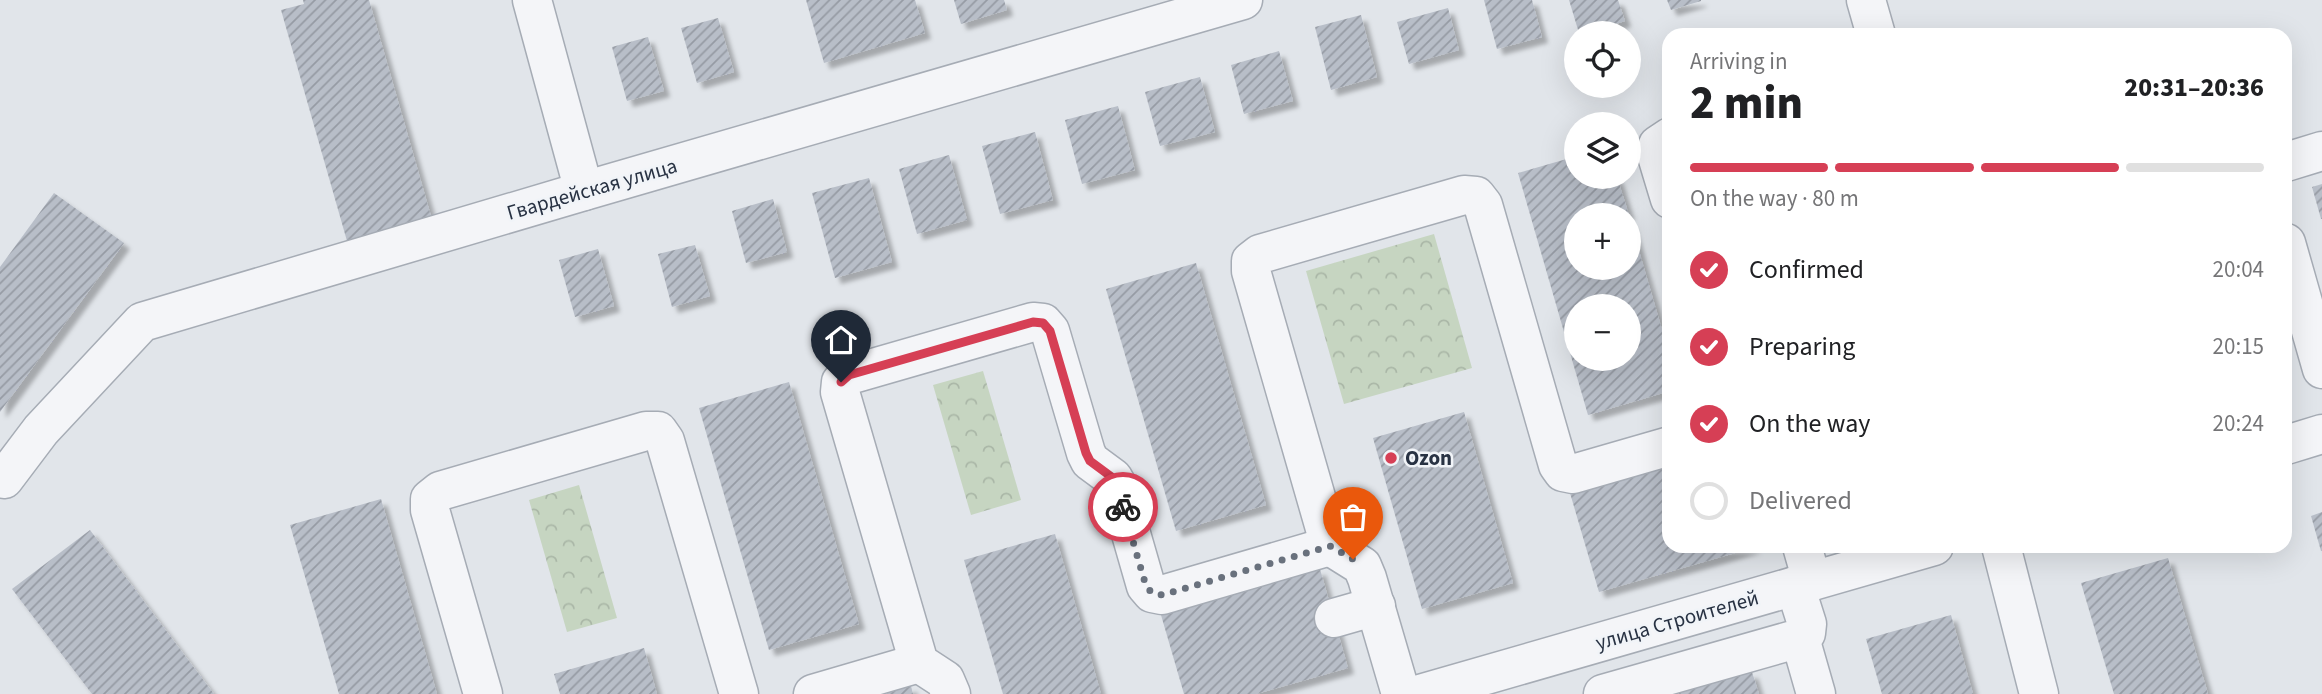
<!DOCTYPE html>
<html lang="en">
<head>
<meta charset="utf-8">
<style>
  body { margin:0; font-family:"Source Sans 3",sans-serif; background:#f6f6f6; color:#202124; height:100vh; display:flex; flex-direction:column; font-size:26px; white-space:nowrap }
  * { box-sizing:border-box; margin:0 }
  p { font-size:23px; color:#757577 }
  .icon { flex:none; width:38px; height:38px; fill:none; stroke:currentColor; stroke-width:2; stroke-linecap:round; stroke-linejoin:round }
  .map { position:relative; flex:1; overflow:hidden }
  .details { position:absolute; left:1662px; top:28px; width:630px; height:525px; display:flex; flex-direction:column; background:#fff; border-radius:21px; box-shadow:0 7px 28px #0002 }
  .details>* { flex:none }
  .tools { position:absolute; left:1564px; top:21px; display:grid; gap:14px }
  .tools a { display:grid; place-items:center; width:77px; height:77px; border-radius:50%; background:#fff; box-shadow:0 7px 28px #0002; font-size:35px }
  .pin { position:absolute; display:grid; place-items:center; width:60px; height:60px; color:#fff; margin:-72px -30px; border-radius:50% 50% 50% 0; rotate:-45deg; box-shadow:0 0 7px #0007 }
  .pin .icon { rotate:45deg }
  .courier { position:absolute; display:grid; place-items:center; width:70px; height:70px; margin:-35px; border:5px solid #d63f55; border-radius:50%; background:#fff; color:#222; box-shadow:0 2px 9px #0007 }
  .headline em { font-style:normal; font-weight:800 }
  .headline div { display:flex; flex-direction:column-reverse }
  .headline { display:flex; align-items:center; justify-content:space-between; height:119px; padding:0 28px }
  h1 { font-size:46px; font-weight:800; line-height:52px }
  .bar { display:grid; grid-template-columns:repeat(4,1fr); gap:10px 7px; align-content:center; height:84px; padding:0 28px }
  .bar i { height:9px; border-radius:5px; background:#e0e0e0 }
  .bar .on { background:#d63f55 }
  .bar p { grid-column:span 4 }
  ol { padding:0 28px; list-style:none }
  li { display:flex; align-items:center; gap:21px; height:77px }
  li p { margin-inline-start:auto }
  li .icon { padding:7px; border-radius:50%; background:#d63f55; color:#fff; stroke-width:4 }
  li:last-child { color:#757577 }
  li i { width:38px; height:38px; border:4px solid #e0e0e0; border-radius:50% }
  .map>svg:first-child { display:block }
</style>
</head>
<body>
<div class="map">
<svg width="2322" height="694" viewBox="0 0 2322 694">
  <defs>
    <pattern id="park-crowns" width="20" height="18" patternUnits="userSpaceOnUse" patternTransform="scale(1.75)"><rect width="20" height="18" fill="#c6d5c1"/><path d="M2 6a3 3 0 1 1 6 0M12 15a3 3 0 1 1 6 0" fill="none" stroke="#aab7a7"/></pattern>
    <pattern id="building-hatch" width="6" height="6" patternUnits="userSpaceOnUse" patternTransform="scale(1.75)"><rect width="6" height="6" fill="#b8bec8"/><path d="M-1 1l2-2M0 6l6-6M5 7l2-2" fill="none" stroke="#969ba4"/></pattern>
    <filter id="shadow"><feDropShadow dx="6" dy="6" stdDeviation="2" flood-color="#0004"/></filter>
  </defs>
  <rect width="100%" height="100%" fill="#e1e5ea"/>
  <g fill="url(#park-crowns)">
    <path d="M1434,234l38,134 -128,36 -38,-133z"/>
    <path d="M983,371l38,129 -50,15 -38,-130z"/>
    <path d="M579,485l38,133 -50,14 -38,-132z"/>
  </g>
  <g fill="url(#building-hatch)" fill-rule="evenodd" filter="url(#shadow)">
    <path d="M303,0h66l64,223 -84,25 -68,-238 23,-6z"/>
    <path d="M806,0h109l10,33 -101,30z"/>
    <path d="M954,0h50l3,10 -46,14z"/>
    <path d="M1484,0h48l10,37 -45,12z"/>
    <path d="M1569,0h49l7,21 -37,12h-9z"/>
    <path d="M1667,0h34v1l-30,9z"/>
    <path d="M1448,8l11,42 -50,14 -12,-42z"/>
    <path d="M1361,15l16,62 -46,13 -16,-63z"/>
    <path d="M718,18l16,54 -37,11 -16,-55z"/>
    <path d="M648,37l16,54 -37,10 -15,-54z"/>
    <path d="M1279,51l14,50 -49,13 -13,-49z"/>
    <path d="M1200,77l15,55 -55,14 -15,-54z"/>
    <path d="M1118,106l17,64 -53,14 -17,-64z"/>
    <path d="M1035,132l18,68 -53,14 -18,-68z"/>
    <path d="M949,155l18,65 -50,14 -18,-65z"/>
    <path d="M1577,156v21h40l12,38h-52v53h52l1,-48 40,137v34l-82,24 -70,-242zM1577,306h52v53h-52z"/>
    <path d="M869,178l23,84 -57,16 -23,-85z"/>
    <path d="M2322,184v35h-1l-9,-32z"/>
    <path d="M54,193l70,50 -124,169v-145z"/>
    <path d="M773,199l14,53 -41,11 -14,-52z"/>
    <path d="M695,245l15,51 -38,11 -14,-53z"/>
    <path d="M598,249l16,57 -39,11 -16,-57z"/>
    <path d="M1196,263l70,242 -90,26 -70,-242z"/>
    <path d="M789,382l70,242 -90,26 -70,-242z"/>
    <path d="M1464,412l49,171 -91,26 -49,-171z"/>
    <path d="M1670,465v81l86,1 -157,45 -29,-99z"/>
    <path d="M381,499l52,181 4,14h-98l-49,-169z"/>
    <path d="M2322,512v39h-1l-10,-35z"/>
    <path d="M90,530l124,164h-122l-80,-105z"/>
    <path d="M1055,534l46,160h-98l-39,-134z"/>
    <path d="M2168,558l40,136h-94l-33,-111z"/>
    <path d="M1320,569l28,99 -92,26h-72l-23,-79z"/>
    <path d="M1951,615l22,79h-91l-16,-55z"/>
    <path d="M644,648l13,46h-97l-6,-20z"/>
    <path d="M1752,672l7,22h-80v-1z"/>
    <path d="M911,686l2,8h-26v-1z"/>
  </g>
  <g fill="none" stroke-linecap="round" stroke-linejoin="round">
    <g stroke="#a6acb5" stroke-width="41">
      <g id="minor">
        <path d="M532,0l52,191"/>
        <path d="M1866,0l10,35"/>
        <path d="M1670,137l-12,8 -1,11 13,43"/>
        <path d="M2286,162l36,-11"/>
        <path d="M2286,243l36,126"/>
        <path d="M2286,445l36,-11"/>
        <path d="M4,479l37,-49 101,-108 442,-131 659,-191"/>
        <path d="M1802,546l10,35"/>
        <path d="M2001,546l38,148"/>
        <path d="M1334,618l42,-12"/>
        <path d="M1800,638l16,56"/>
        <path d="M483,694l-53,-184v-11l10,-8 206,-60h12l7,10 74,253"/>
        <path d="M813,694l106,-31"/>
        <path d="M951,694l-6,-14 -26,-17 -79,-271 1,-10 8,-7 184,-53 10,1 7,8 36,122 4,8 23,17 4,7 29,101 6,7 10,2 168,-49"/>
        <path d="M1401,694l-34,-116 -5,-12 -32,-20 -79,-275v-10l9,-7 204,-59 12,1 7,9 75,260 5,7 10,2 97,-28"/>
        <path d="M1420,694l514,-148"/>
        <path d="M1603,694l197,-56 6,-5 1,-9 -12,-38"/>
      </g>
    </g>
    <use href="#minor" stroke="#f4f5f8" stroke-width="38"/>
  </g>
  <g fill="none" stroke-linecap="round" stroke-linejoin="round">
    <path stroke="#69717d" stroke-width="7" stroke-dasharray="0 12.6" d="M1123,507l23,79 6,7 10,2 168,-49 23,13"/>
    <path stroke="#d63f55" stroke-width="9" d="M841,382l8,-7 184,-53 10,1 7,8 36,122 4,8 23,17 10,29"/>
  </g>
  <circle fill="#d63f55" stroke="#f1f4f8" stroke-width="2.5" cx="1391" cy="458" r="7"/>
  <g text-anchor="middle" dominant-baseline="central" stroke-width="5" stroke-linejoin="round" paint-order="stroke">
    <g font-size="21" fill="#283243" stroke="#f1f4f8">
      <text transform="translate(592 189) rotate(-16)">Гвардейская улица</text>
      <text transform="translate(1677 620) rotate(-16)">улица Строителей</text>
    </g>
    <g font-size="21" font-weight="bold" fill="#283243" stroke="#f1f4f8" text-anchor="start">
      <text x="1405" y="458">Ozon</text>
    </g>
  </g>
</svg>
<div class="tools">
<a><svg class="icon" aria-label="locate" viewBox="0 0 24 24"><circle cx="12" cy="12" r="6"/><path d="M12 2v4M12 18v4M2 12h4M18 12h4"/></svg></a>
<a><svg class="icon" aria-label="layers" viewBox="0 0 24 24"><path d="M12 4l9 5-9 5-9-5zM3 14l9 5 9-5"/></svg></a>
<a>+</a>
<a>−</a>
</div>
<div class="pin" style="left:1353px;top:559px;background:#ea580c"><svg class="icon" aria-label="bag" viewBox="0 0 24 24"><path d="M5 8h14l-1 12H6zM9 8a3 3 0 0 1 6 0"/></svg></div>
<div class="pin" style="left:841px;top:382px;background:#1f2937"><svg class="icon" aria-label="home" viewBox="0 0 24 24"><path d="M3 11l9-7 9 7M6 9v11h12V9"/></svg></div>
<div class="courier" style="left:1123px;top:507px"><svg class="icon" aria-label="bike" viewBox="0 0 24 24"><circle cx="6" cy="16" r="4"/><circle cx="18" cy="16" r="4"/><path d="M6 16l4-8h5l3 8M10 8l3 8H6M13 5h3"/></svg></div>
<section class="details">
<div class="headline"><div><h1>2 min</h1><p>Arriving in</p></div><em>20:31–20:36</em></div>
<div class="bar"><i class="on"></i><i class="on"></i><i class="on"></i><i></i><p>On the way · 80 m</p></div>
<ol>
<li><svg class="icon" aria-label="check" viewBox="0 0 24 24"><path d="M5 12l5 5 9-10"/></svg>Confirmed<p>20:04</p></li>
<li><svg class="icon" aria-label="check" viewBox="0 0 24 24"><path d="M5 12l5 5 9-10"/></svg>Preparing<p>20:15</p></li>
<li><svg class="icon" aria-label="check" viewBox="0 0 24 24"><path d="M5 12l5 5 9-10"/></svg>On the way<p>20:24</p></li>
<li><i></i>Delivered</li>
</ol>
</section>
</div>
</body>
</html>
